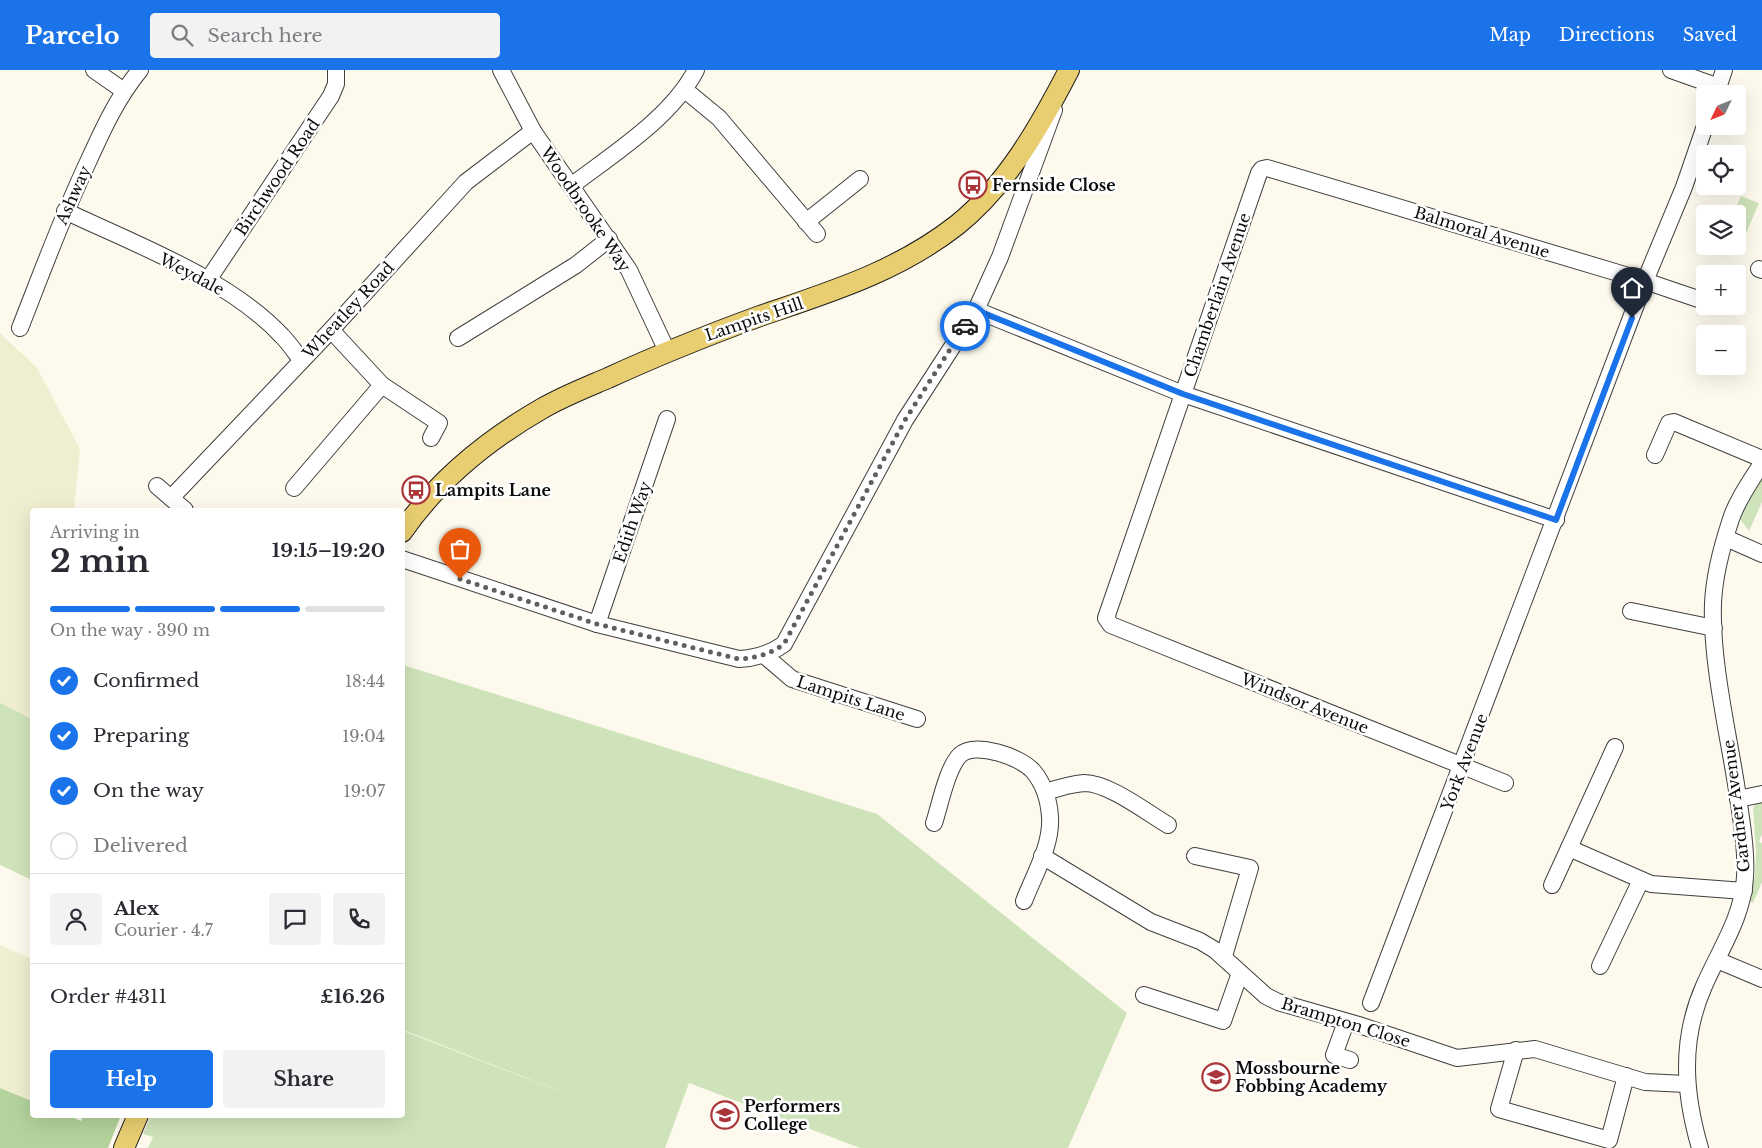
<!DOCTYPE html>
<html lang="en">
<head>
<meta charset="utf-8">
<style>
  body { margin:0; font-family:"Libre Baskerville",serif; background:#f2f2f3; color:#2b2b33; height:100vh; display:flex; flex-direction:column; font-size:19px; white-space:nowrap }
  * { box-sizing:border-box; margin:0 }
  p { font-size:16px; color:#7c7c81 }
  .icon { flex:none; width:28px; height:28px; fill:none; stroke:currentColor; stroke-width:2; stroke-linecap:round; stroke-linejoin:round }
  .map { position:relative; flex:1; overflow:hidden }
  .panel { position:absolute; left:30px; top:438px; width:375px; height:610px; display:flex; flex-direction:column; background:#fff; border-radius:5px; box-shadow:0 5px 20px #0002 }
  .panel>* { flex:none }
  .needle { width:32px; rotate:227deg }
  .tools { position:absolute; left:1696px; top:15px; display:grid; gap:10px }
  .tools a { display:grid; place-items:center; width:50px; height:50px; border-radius:5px; background:#fff; box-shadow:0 5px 20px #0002; font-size:25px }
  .pin { position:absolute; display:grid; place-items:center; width:42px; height:42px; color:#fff; margin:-51px -21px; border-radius:50% 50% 50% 0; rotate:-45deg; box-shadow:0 0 5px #0007 }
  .pin .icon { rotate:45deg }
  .courier { position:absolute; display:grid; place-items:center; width:50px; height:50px; margin:-25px; border:4px solid #1a73e8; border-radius:50%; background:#fff; color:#222; box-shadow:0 1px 6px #0007 }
  .headline em { font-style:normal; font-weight:700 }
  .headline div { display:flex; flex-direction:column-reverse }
  .headline { display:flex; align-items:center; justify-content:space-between; height:85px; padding:0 20px }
  h1 { font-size:32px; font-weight:700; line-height:38px }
  .bar { display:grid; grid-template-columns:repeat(4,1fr); gap:8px 5px; align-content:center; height:60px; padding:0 20px }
  .bar i { height:6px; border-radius:4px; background:#e1e1e2 }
  .bar .current { background:#1a73e8 }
  .bar p { grid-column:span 4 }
  .line { display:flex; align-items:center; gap:12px; padding:0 20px; border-top:1px solid #e1e1e2 }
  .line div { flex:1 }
  .round { display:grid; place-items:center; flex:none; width:52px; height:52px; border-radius:5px; background:#f2f2f3 }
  ol { padding:0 20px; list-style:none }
  li { display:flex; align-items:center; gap:15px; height:55px }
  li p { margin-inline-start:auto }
  li .icon { padding:5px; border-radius:50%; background:#1a73e8; color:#fff; stroke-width:4 }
  li:last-child { color:#7c7c81 }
  li i { width:28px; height:28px; border:2px solid #e1e1e2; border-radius:50% }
  .cta { display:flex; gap:10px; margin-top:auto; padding:10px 20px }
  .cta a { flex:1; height:58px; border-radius:5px; background:#1a73e8; color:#fff; font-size:20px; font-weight:700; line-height:58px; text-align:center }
  .cta a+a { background:#f2f2f3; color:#2b2b33 }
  header { display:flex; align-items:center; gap:30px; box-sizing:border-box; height:70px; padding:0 25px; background:#1a73e8; color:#fff }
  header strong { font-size:24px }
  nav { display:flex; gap:28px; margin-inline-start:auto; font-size:18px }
  .search { width:350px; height:45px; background:#f2f2f3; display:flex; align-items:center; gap:12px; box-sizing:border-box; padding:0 18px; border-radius:5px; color:#7c7c81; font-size:19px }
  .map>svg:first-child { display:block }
</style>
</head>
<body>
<header>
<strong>Parcelo</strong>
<div class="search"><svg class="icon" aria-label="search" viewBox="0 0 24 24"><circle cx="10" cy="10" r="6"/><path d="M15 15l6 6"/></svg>Search here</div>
<nav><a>Map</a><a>Directions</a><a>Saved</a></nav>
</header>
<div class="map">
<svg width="1762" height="1078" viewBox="0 0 1762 1078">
  <rect width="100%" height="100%" fill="#fdfaed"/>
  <g fill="#f0eed0">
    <path d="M0,263l37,35 43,81 -6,61h-42v209l-32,-16z"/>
    <path d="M0,875l32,14v142l-32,-13z"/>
  </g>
  <g fill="#cfe3ba">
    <path d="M1741,126l18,7 -17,40 -4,-2v-27h-5z"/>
    <path d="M1762,406v26l-13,29 -9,-12 13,-31z"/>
    <path d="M403,595l474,149 250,199 -59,135h-208l-171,-65 -24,65h-517l5,-11 -10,-3 8,-19h251l1,-84 183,70 -183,-71z"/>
    <path d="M0,633l32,16v161l-32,-15z"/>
    <path d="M1762,726v38l-3,8 3,1v39l-9,21 -8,-4 10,-22 1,-25 -3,-44z"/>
  </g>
  <path fill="#b3d29c" d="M0,1018l32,13v14h35l14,6 3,-6h37l-13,33h-108z"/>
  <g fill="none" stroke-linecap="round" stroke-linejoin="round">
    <g stroke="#3f3f3f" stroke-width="18">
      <g id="minor">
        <path d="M94,0l30,21"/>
        <path d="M501,0l32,61 96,139 38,81"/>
        <path d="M1671,0l48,17"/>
        <path d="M685,20l34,28 98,116"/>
        <path d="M1716,24l8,-24"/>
        <path d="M571,116c42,-32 100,-68 125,-116"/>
        <path d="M65,141c70,33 164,68 217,125 7,7 13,16 19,24"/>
        <path d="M806,152l54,-43"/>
        <path d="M1759,199l3,1"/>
        <path d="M208,210l123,-184 5,-12v-14"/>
        <path d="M976,240l207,84 373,126"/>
        <path d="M20,258c22,-56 42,-111 68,-166 15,-33 29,-64 52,-92"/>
        <path d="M331,260l51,55 57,38 -8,15"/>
        <path d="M458,268l118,-73 33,-26"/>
        <path d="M1655,385l14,-32 5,-1 88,37"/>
        <path d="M157,416l28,24"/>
        <path d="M294,418l88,-103"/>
        <path d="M171,428l160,-168 135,-148 67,-51"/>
        <path d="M1726,468l36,16"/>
        <path d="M402,489l195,65 142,35c17,-1 31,-5 45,-15l121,-224 71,-110 24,-53 54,-147"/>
        <path d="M1631,541l83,17"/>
        <path d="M597,554l70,-205"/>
        <path d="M764,585l28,24 125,40"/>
        <path d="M1505,713l-394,-158 -5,-7 153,-445 3,-4 5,-1 378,113 56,19"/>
        <path d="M1046,722c12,-4 24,-8 38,-9 25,0 62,29 84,42"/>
        <path d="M1738,729l24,-5"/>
        <path d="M934,753c6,-18 13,-55 26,-68 15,-14 61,2 73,16 11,13 16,30 17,46 2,28 -16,58 -26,84"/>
        <path d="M1569,778l46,-101"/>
        <path d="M1042,786l109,66 49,19 15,9 51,46 12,6 84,24 95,32 78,-9 110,33 41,2"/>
        <path d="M1195,786l55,12 -26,88"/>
        <path d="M1552,815l17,-37 82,36 93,7"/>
        <path d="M1717,890l45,19"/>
        <path d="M1600,896l41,-86"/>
        <path d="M1144,925l79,26 17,-48"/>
        <path d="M1371,933l274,-722 39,-94 21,-61"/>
        <path d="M1346,952l-12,33 16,5"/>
        <path d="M1516,980l-17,59 110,31 17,-64"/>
        <path d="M1700,1078c-16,-55 -20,-108 4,-162 15,-35 39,-69 41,-109 2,-27 -5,-66 -9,-93 -9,-56 -25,-125 -23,-180 1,-28 9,-58 18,-85 6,-19 20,-38 31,-56"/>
      </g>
    </g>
    <g stroke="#1d1d1d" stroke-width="22">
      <g id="major">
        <path d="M402,462c36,-52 87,-93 141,-124 21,-12 44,-21 65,-30 50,-23 100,-43 152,-62 70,-24 137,-44 197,-91 50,-40 83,-99 112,-155"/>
        <path d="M124,1078l14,-33"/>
      </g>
    </g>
    <use href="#minor" stroke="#fff" stroke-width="16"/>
    <use href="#major" stroke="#e8ce71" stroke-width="20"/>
  </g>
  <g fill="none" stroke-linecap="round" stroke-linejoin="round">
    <path stroke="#605f5b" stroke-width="5" stroke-dasharray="0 9" d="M460,509l137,45 142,35c17,-1 31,-5 45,-15l121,-224 60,-94"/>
    <path stroke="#1a73e8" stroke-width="6" d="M965,256l11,-16 207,84 373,126 76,-202"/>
  </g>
  <defs>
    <g id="bus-ring" transform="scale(1.4375)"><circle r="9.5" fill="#fff" stroke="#ab3438" stroke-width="1.5"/><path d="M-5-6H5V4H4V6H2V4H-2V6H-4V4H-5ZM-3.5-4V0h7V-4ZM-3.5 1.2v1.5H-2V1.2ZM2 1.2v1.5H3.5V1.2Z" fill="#ab3438"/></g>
    <g id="school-ring" transform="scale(1.4375)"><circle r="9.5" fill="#fff" stroke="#ab3438" stroke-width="1.5"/><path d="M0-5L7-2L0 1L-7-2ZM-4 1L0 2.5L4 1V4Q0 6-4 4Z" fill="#ab3438"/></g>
    <g id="university-ring" transform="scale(1.4375)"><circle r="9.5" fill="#fff" stroke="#ab3438" stroke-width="1.5"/><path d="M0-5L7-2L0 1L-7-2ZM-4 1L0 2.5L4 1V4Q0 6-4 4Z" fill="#ab3438"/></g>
  </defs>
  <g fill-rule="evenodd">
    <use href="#bus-ring" x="973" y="115"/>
    <use href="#bus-ring" x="416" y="420"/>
    <use href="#school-ring" x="1216" y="1007"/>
    <use href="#university-ring" x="725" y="1045"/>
  </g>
  <g text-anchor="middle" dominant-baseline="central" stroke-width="5" stroke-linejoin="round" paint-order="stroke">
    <g font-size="16" fill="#0c0c0c" stroke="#fff">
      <text transform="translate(277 107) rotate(-56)">Birchwood Road</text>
      <text transform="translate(73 125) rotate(-66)">Ashway</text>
      <text transform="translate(586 139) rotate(56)">Woodbrooke Way</text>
      <text transform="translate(1482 162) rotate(17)">Balmoral Avenue</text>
      <text transform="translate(192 204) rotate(28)">Weydale</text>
      <text transform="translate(1217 225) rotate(-71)">Chamberlain Avenue</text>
      <text transform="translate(348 240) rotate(-47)">Wheatley Road</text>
      <text transform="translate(754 249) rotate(-19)">Lampits Hill</text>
      <text transform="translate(632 452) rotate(-71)">Edith Way</text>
      <text transform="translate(851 628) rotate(18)">Lampits Lane</text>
      <text transform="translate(1305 633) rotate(22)">Windsor Avenue</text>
      <text transform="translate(1464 692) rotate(-69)">York Avenue</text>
      <text transform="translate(1736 736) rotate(-97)">Gardner Avenue</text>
      <text transform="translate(1346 952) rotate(17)">Brampton Close</text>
    </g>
    <g font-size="16" font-weight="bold" fill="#0c0c0c" stroke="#fff" text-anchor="start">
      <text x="992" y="115">Fernside Close</text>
      <text x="435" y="420">Lampits Lane</text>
      <text x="1235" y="998">Mossbourne<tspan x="1235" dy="18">Fobbing Academy</tspan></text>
      <text x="744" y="1036">Performers<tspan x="744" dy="18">College</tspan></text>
    </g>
  </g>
</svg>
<div class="tools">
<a><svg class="needle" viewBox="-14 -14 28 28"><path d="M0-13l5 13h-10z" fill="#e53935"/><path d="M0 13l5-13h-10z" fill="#7c7c81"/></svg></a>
<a><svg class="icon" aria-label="locate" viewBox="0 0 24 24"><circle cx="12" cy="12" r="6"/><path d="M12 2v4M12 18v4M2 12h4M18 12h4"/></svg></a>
<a><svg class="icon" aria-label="layers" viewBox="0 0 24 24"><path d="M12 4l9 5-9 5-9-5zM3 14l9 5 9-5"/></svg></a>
<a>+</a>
<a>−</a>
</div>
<div class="pin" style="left:460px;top:509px;background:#ea580c"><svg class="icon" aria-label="bag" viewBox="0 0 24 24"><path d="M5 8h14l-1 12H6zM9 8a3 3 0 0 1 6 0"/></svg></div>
<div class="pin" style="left:1632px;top:248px;background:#1f2937"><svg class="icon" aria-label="home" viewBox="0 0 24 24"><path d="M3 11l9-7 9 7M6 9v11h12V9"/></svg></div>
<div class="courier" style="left:965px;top:256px"><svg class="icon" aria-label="car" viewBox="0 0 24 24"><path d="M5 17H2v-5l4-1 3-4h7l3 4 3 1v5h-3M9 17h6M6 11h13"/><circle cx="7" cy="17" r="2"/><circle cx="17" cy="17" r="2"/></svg></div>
<section class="panel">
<div class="headline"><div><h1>2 min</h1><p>Arriving in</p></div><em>19:15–19:20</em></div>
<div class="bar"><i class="current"></i><i class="current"></i><i class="current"></i><i></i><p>On the way · 390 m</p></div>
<ol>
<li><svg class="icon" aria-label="check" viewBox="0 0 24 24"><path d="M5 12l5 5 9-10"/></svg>Confirmed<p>18:44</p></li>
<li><svg class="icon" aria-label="check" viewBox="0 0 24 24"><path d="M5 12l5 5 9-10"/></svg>Preparing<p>19:04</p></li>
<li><svg class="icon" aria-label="check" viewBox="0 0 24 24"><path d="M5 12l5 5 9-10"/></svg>On the way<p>19:07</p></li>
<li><i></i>Delivered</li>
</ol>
<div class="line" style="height:90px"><a class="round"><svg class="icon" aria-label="person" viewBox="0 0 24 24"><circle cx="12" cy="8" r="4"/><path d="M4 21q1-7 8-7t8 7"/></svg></a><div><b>Alex</b><p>Courier · 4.7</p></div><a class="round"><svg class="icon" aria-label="chat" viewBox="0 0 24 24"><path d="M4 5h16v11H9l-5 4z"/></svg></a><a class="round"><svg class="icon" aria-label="phone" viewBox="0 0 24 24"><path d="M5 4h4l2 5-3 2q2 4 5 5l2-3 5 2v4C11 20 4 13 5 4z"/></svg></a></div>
<div class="line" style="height:65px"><div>Order #4311</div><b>£16.26</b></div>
<div class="cta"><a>Help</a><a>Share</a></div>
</section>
</div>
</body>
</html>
